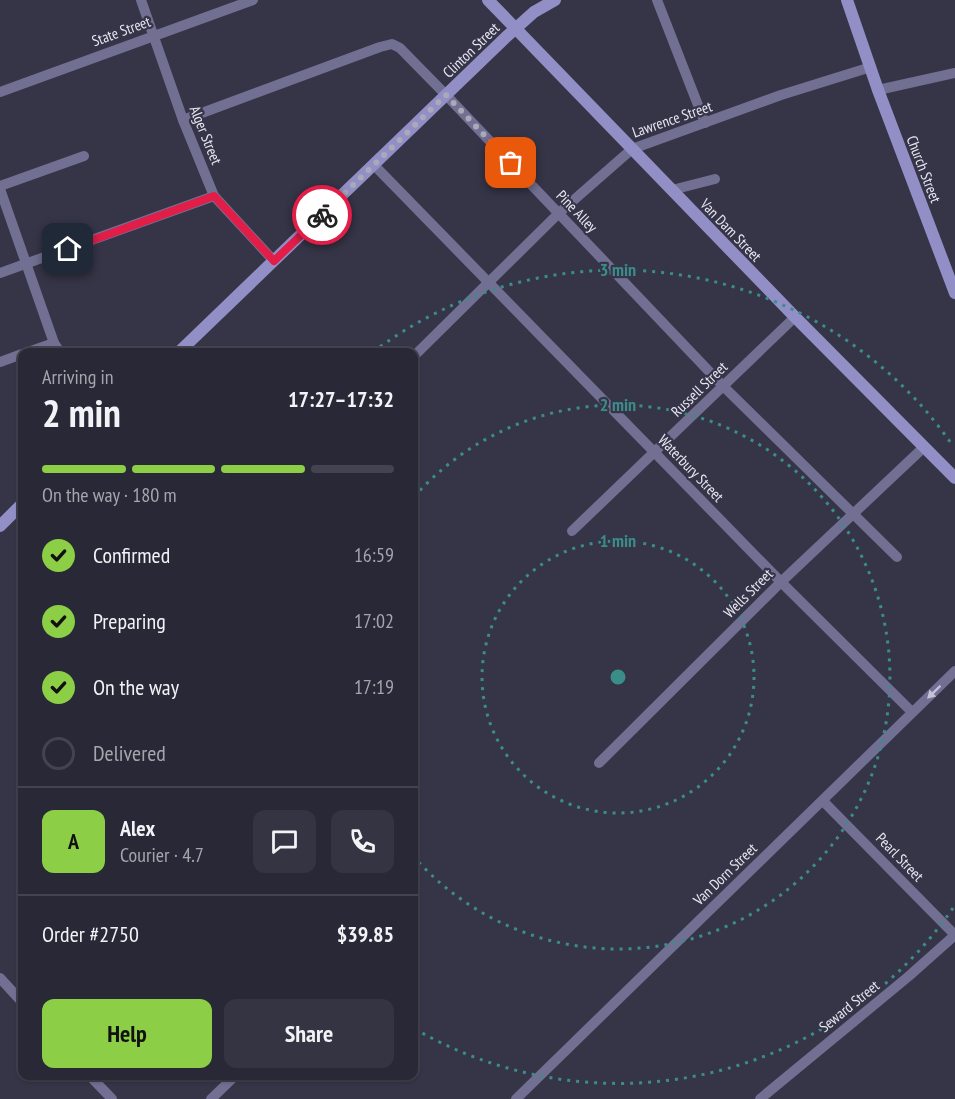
<!DOCTYPE html>
<html lang="en">
<head>
<meta charset="utf-8">
<style>
  body { margin:0; font-family:"PT Sans Narrow",sans-serif; background:#343442; color:#f1f3f6; height:100vh; display:flex; flex-direction:column; font-size:22px; white-space:nowrap }
  * { box-sizing:border-box; margin:0 }
  p { font-size:20px; color:#a5a6ad }
  .icon { flex:none; width:33px; height:33px; fill:none; stroke:currentColor; stroke-width:2; stroke-linecap:round; stroke-linejoin:round }
  .map { position:relative; flex:1; overflow:hidden }
  .panel { position:absolute; left:18px; top:348px; width:400px; height:732px; display:flex; flex-direction:column; background:#282836; border-radius:12px; box-shadow:0 2px 4px #0004,0 0 0 2px #444451 }
  .panel>* { flex:none }
  .pin { position:absolute; display:grid; place-items:center; width:51px; height:51px; color:#fff; margin:-26px; border-radius:12px; box-shadow:0 3px 9px #0006 }
  .courier { position:absolute; display:grid; place-items:center; width:60px; height:60px; margin:-30px; border:4px solid #e11d48; border-radius:50%; background:#fff; color:#222; box-shadow:0 2px 8px #0007 }
  .overview em { font-style:normal; font-weight:700 }
  .overview div { display:flex; flex-direction:column-reverse }
  .overview { display:flex; align-items:center; justify-content:space-between; height:102px; padding:0 24px }
  h1 { font-size:39px; font-weight:700; line-height:45px }
  .bar { display:grid; grid-template-columns:repeat(4,1fr); gap:9px 6px; align-content:center; height:72px; padding:0 24px }
  .bar i { height:8px; border-radius:4px; background:#444451 }
  .bar .current { background:#8cce45 }
  .bar p { grid-column:span 4 }
  .line { display:flex; align-items:center; gap:15px; padding:0 24px; border-top:2px solid #444451 }
  .line div { flex:1 }
  .round { display:grid; place-items:center; flex:none; width:63px; height:63px; border-radius:12px; background:#343442 }
  ol { padding:0 24px; list-style:none }
  li { display:flex; align-items:center; gap:18px; height:66px }
  li p { margin-inline-start:auto }
  li .icon { padding:6px; border-radius:50%; background:#8cce45; color:#111; stroke-width:4 }
  li:last-child { color:#a5a6ad }
  li i { width:33px; height:33px; border:3px solid #444451; border-radius:50% }
  .action { display:flex; gap:12px; margin-top:auto; padding:12px 24px }
  .action a { flex:1; height:69px; border-radius:12px; background:#8cce45; color:#111; font-size:24px; font-weight:700; line-height:69px; text-align:center }
  .action a+a { background:#343442; color:#f1f3f6 }
  .map>svg:first-child { display:block }
</style>
</head>
<body>
<div class="map">
<svg width="955" height="1099" viewBox="0 0 955 1099">
  <rect width="100%" height="100%" fill="#363548"/>
  <g fill="none" stroke-linecap="round" stroke-linejoin="round">
    <g stroke="#717093" stroke-width="10">
      <path d="M141,0l42,120 31,76 60,65"/>
      <path d="M657,0l48,123"/>
      <path d="M878,90l77,-17"/>
      <path d="M0,92l253,-92"/>
      <path d="M183,120l197,-73 12,-3 8,4 46,47 277,291 174,171"/>
      <path d="M374,165l407,417 131,130"/>
      <path d="M0,186l84,-30"/>
      <path d="M0,189l54,154 6,9"/>
      <path d="M672,190l43,-11"/>
      <path d="M0,273l214,-77"/>
      <path d="M28,352l26,-9"/>
      <path d="M414,356l145,-143 73,-64 149,-54 90,-28"/>
      <path d="M0,362l22,-8"/>
      <path d="M572,531l223,-214"/>
      <path d="M599,763l182,-181 142,-134"/>
      <path d="M823,801l132,134"/>
      <path d="M0,978l22,24"/>
      <path d="M90,1076l22,23"/>
      <path d="M211,1099l24,-23"/>
      <path d="M516,1099l439,-428"/>
      <path d="M760,1099l149,-123 46,-41"/>
    </g>
    <g stroke="#928fc7" stroke-width="12">
      <path d="M488,0l307,317 160,161"/>
      <path d="M847,0l31,90 77,203"/>
      <path d="M179,352l327,-315 28,-25 21,-12"/>
      <path d="M0,526l22,-22"/>
    </g>
  </g>
  <defs><path id="oneway-solid" d="M-6-.8H1V-3.2L6.5 0L1 3.2V.8H-6Z" transform="scale(1.5)"/></defs>
  <use fill="#c4c3d7" href="#oneway-solid" transform="translate(934 692) rotate(136)"/>
  <g fill="none" stroke-linecap="round" stroke-linejoin="round">
    <path stroke="#a9a9b8" stroke-width="6" stroke-dasharray="0 10.8" d="M322,215l124,-120 65,68"/>
    <path stroke="#e11d48" stroke-width="8" d="M68,249l146,-53 60,65 48,-46"/>
  </g>
  <g fill="none" stroke="#3a8d89" stroke-width="3" stroke-dasharray="3 6">
    <circle cx="618" cy="677" r="136"/>
    <path d="M414 497A272 272 0 1 1 414 857"/>
    <path d="M953 908A407 407 0 0 1 415 1029M373 352A407 407 0 0 1 953 446"/>
  </g>
  <g text-anchor="middle" dominant-baseline="central" stroke-width="4.5" stroke-linejoin="round" paint-order="stroke">
    <g font-size="15" fill="#e7e7f4" stroke="#363548">
      <text transform="translate(121 31) rotate(-20)">State Street</text>
      <text transform="translate(471 50) rotate(-44)">Clinton Street</text>
      <text transform="translate(672 119) rotate(-19)">Lawrence Street</text>
      <text transform="translate(206 135) rotate(68)">Alger Street</text>
      <text transform="translate(924 169) rotate(69)">Church Street</text>
      <text transform="translate(577 211) rotate(46)">Pine Alley</text>
      <text transform="translate(731 230) rotate(46)">Van Dam Street</text>
      <text transform="translate(699 389) rotate(-44)">Russell Street</text>
      <text transform="translate(691 468) rotate(46)">Waterbury Street</text>
      <text transform="translate(748 593) rotate(-45)">Wells Street</text>
      <text transform="translate(900 857) rotate(46)">Pearl Street</text>
      <text transform="translate(725 874) rotate(-44)">Van Dorn Street</text>
      <text transform="translate(849 1006) rotate(-39)">Seward Street</text>
    </g>
  </g>
  <circle cx="618" cy="677" r="9" fill="#3a8d89" stroke="#363548" stroke-width="3"/>
  <g font-size="18" text-anchor="middle" font-weight="bold" fill="#3a8d89" stroke="#363548" stroke-width="4.5" stroke-linejoin="round" paint-order="stroke">
    <text x="618" y="276">3 min</text>
    <text x="618" y="411">2 min</text>
    <text x="618" y="547">1 min</text>
  </g>
</svg>
<div class="pin" style="left:511px;top:163px;background:#ea580c"><svg class="icon" aria-label="bag" viewBox="0 0 24 24"><path d="M5 8h14l-1 12H6zM9 8a3 3 0 0 1 6 0"/></svg></div>
<div class="pin" style="left:68px;top:249px;background:#1f2937"><svg class="icon" aria-label="home" viewBox="0 0 24 24"><path d="M3 11l9-7 9 7M6 9v11h12V9"/></svg></div>
<div class="courier" style="left:322px;top:215px"><svg class="icon" aria-label="bike" viewBox="0 0 24 24"><circle cx="6" cy="16" r="4"/><circle cx="18" cy="16" r="4"/><path d="M6 16l4-8h5l3 8M10 8l3 8H6M13 5h3"/></svg></div>
<section class="panel">
<div class="overview"><div><h1>2 min</h1><p>Arriving in</p></div><em>17:27–17:32</em></div>
<div class="bar"><i class="current"></i><i class="current"></i><i class="current"></i><i></i><p>On the way · 180 m</p></div>
<ol>
<li><svg class="icon" aria-label="check" viewBox="0 0 24 24"><path d="M5 12l5 5 9-10"/></svg>Confirmed<p>16:59</p></li>
<li><svg class="icon" aria-label="check" viewBox="0 0 24 24"><path d="M5 12l5 5 9-10"/></svg>Preparing<p>17:02</p></li>
<li><svg class="icon" aria-label="check" viewBox="0 0 24 24"><path d="M5 12l5 5 9-10"/></svg>On the way<p>17:19</p></li>
<li><i></i>Delivered</li>
</ol>
<div class="line" style="height:108px"><b class="round" style="background:#8cce45;color:#111">A</b><div><b>Alex</b><p>Courier · 4.7</p></div><a class="round"><svg class="icon" aria-label="chat" viewBox="0 0 24 24"><path d="M4 5h16v11H9l-5 4z"/></svg></a><a class="round"><svg class="icon" aria-label="phone" viewBox="0 0 24 24"><path d="M5 4h4l2 5-3 2q2 4 5 5l2-3 5 2v4C11 20 4 13 5 4z"/></svg></a></div>
<div class="line" style="height:78px"><div>Order #2750</div><b>$39.85</b></div>
<div class="action"><a>Help</a><a>Share</a></div>
</section>
</div>
</body>
</html>
